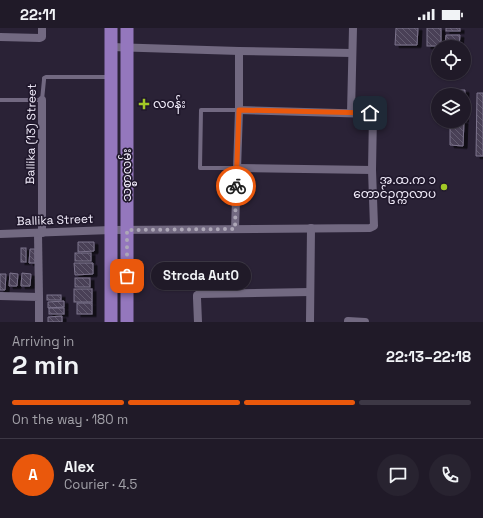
<!DOCTYPE html>
<html lang="en">
<head>
<meta charset="utf-8">
<style>
  body { margin:0; font-family:"Space Grotesk","Noto Sans Myanmar",sans-serif; background:#282330; color:#f1f3f6; height:100vh; display:flex; flex-direction:column; font-size:15px; white-space:nowrap }
  * { box-sizing:border-box; margin:0 }
  p { font-size:13px; color:#a2a1a8 }
  .icon { flex:none; width:22px; height:22px; fill:none; stroke:currentColor; stroke-width:2; stroke-linecap:round; stroke-linejoin:round }
  .map { position:relative; height:294px; overflow:hidden }
  .panel { display:flex; flex-direction:column; background:#201a28; flex:1 }
  .panel>* { flex:none }
  .buttons { position:absolute; left:431px; top:12px; display:grid; gap:8px }
  .buttons a { display:grid; place-items:center; width:40px; height:40px; border-radius:50%; background:#201a28; box-shadow:0 1px 3px #0004,0 0 0 1px #3d3845; font-size:20px }
  .pin { position:absolute; display:grid; place-items:center; width:34px; height:34px; color:#fff; margin:-17px; border-radius:8px; box-shadow:0 2px 6px #0006 }
  .courier { position:absolute; display:grid; place-items:center; width:40px; height:40px; margin:-20px; border:3px solid #ea580c; border-radius:50%; background:#fff; color:#222; box-shadow:0 1px 5px #0007 }
  .bubble { position:absolute; height:28px; border-radius:14px; background:#201a28; box-shadow:0 1px 3px #0004,0 0 0 1px #3d3845; font-size:13px; font-weight:700; line-height:28px; text-align:center }
  .overview em { font-style:normal; font-weight:700 }
  .overview div { display:flex; flex-direction:column-reverse }
  .overview { display:flex; align-items:center; justify-content:space-between; height:68px; padding:0 12px }
  h1 { font-size:26px; font-weight:700; line-height:30px }
  .bar { display:grid; grid-template-columns:repeat(4,1fr); gap:6px 4px; align-content:center; height:48px; padding:0 12px }
  .bar i { height:5px; border-radius:3px; background:#3d3845 }
  .bar .selected { background:#ea580c }
  .bar p { grid-column:span 4 }
  .line { display:flex; align-items:center; gap:10px; padding:0 12px; border-top:1px solid #3d3845 }
  .line div { flex:1 }
  .round { display:grid; place-items:center; flex:none; width:42px; height:42px; border-radius:21px; background:#282330 }
  .status { display:flex; justify-content:space-between; align-items:center; height:28px; padding:0 20px; background:#201a28; direction:ltr }
  .status svg { height:11px; fill:currentColor }
  .map>svg:first-child { display:block }
</style>
</head>
<body>
<div class="status"><b>22:11</b><svg viewBox="0 0 49 12"><path d="M0 12V9h3v3zM5 12V6h3v6zM10 12V3h3v9zM15 12V0h3v12zM26 1h20v11H26zM47 4h2v5h-2z"/></svg></div>
<div class="map">
<svg width="483" height="294" viewBox="0 0 483 294">
  <defs>
    <pattern id="building-back-hatch" width="6" height="6" patternUnits="userSpaceOnUse"><rect width="6" height="6" fill="#484056"/><path d="M-1 5l2 2M0 0l6 6M5-1l2 2" fill="none" stroke="#635c6f"/></pattern>
    <filter id="shadow"><feDropShadow dx="4" dy="2.5" stdDeviation="0" flood-color="#0009"/></filter>
  </defs>
  <rect width="100%" height="100%" fill="#2a2236"/>
  <g fill="url(#building-back-hatch)" stroke="#7d748d" filter="url(#shadow)">
    <path d="M396,0h22l-1,17h-22z"/>
    <rect x="427" y="0" width="14" height="18"/>
    <rect x="446" y="0" width="14" height="3"/>
    <path d="M446,7h14l-1,12h-14z"/>
    <path d="M451,62h14l-1,30v-25h-13z"/>
    <path d="M477,65h6v63h-7z"/>
    <path d="M450,93h14l-1,25 -13,-1z"/>
    <path d="M78,214h16v9l-16,1z"/>
    <rect x="21" y="220" width="5" height="14"/>
    <path d="M30,221h5v14h-6z"/>
    <rect x="75" y="225" width="16" height="8"/>
    <path d="M74,235h19v11l-18,1z"/>
    <path d="M10,245l8,1 -1,12h-8z"/>
    <path d="M22,245l9,1 -1,12h-9z"/>
    <path d="M0,246h6l-1,16h-5z"/>
    <rect x="75" y="250" width="15" height="9"/>
    <rect x="74" y="261" width="18" height="13"/>
    <rect x="47" y="267" width="14" height="5"/>
    <path d="M64,273v6l-16,1v-6z"/>
    <rect x="77" y="275" width="15" height="11"/>
    <rect x="49" y="280" width="15" height="6"/>
    <path d="M62,288v6h-14v-5z"/>
  </g>
  <g fill="none" stroke-linecap="round" stroke-linejoin="round">
    <g stroke="#726981" stroke-width="4">
      <path d="M0,72h42l2,-20v-2l2,-1h64"/>
      <path d="M237,140h-37l1,-58h38"/>
    </g>
    <g stroke="#726981" stroke-width="8">
      <path d="M0,9l40,1 2,-1v-9"/>
      <path d="M111,19l128,4 113,2"/>
      <path d="M42,72v133"/>
      <path d="M351,85l2,-85"/>
      <path d="M237,140l135,2"/>
      <path d="M235,201l4,-119v-59"/>
      <path d="M38,205l1,64"/>
      <path d="M0,206l111,-4 259,-2 4,-2 -2,-56 1,-56 -134,-4"/>
      <path d="M0,268l39,1v25"/>
      <path d="M348,293l17,1"/>
      <path d="M198,294l-1,-24v-3l3,-1 110,-2"/>
      <path d="M310,294l1,-94"/>
    </g>
    <g stroke="#9477bd" stroke-width="13">
      <path d="M111,0v294"/>
      <path d="M127,0v294"/>
    </g>
  </g>
  <g fill="none" stroke-linecap="round" stroke-linejoin="round">
    <path stroke="#ada7b7" stroke-width="4" stroke-dasharray="0 7.2" d="M127,248v-46l108,-1 1,-43"/>
    <path stroke="#ea580c" stroke-width="5" d="M236,158l3,-76 131,3"/>
  </g>
  <g fill="#a3c926" stroke="#20182c" stroke-width="1.5">
    <path d="M142 70h4v4h4v4h-4v4h-4v-4h-4v-4h4z"/>
    <circle cx="444" cy="159" r="4"/>
  </g>
  <g text-anchor="middle" dominant-baseline="central" stroke-width="3.5" stroke-linejoin="round" paint-order="stroke">
    <g font-size="12" fill="#f4effd" stroke="#20182c" text-anchor="start">
      <text x="153" y="76">လဝန်း</text>
      <text x="436" y="152" text-anchor="end">အ.ထ.က ၁<tspan x="436" dy="14">တောင်ဥက္ကလာပ</tspan></text>
    </g>
    <g font-size="12" fill="#f4effd" stroke="#20182c">
      <text transform="translate(31 106) rotate(-89)">Ballika (13) Street</text>
      <text transform="translate(127 147) rotate(-90)">သစ္စာလမ်း</text>
      <text transform="translate(55 192) rotate(-2)">Ballika Street</text>
    </g>
  </g>
</svg>
<div class="buttons">
<a><svg class="icon" aria-label="locate" viewBox="0 0 24 24"><circle cx="12" cy="12" r="6"/><path d="M12 2v4M12 18v4M2 12h4M18 12h4"/></svg></a>
<a><svg class="icon" aria-label="layers" viewBox="0 0 24 24"><path d="M12 4l9 5-9 5-9-5zM3 14l9 5 9-5"/></svg></a>
</div>
<div class="pin" style="left:127px;top:248px;background:#ea580c"><svg class="icon" aria-label="bag" viewBox="0 0 24 24"><path d="M5 8h14l-1 12H6zM9 8a3 3 0 0 1 6 0"/></svg></div>
<div class="pin" style="left:370px;top:85px;background:#1f2937"><svg class="icon" aria-label="home" viewBox="0 0 24 24"><path d="M3 11l9-7 9 7M6 9v11h12V9"/></svg></div>
<div class="courier" style="left:236px;top:158px"><svg class="icon" aria-label="bike" viewBox="0 0 24 24"><circle cx="6" cy="16" r="4"/><circle cx="18" cy="16" r="4"/><path d="M6 16l4-8h5l3 8M10 8l3 8H6M13 5h3"/></svg></div>
<div class="bubble" style="left:151px;top:234px;width:100px">Strcda Aut0</div>
</div>
<section class="panel">
<div class="overview"><div><h1>2 min</h1><p>Arriving in</p></div><em>22:13–22:18</em></div>
<div class="bar"><i class="selected"></i><i class="selected"></i><i class="selected"></i><i></i><p>On the way · 180 m</p></div>
<div class="line" style="height:72px"><b class="round" style="background:#ea580c;color:#fff">A</b><div><b>Alex</b><p>Courier · 4.5</p></div><a class="round"><svg class="icon" aria-label="chat" viewBox="0 0 24 24"><path d="M4 5h16v11H9l-5 4z"/></svg></a><a class="round"><svg class="icon" aria-label="phone" viewBox="0 0 24 24"><path d="M5 4h4l2 5-3 2q2 4 5 5l2-3 5 2v4C11 20 4 13 5 4z"/></svg></a></div>
</section>
</body>
</html>
